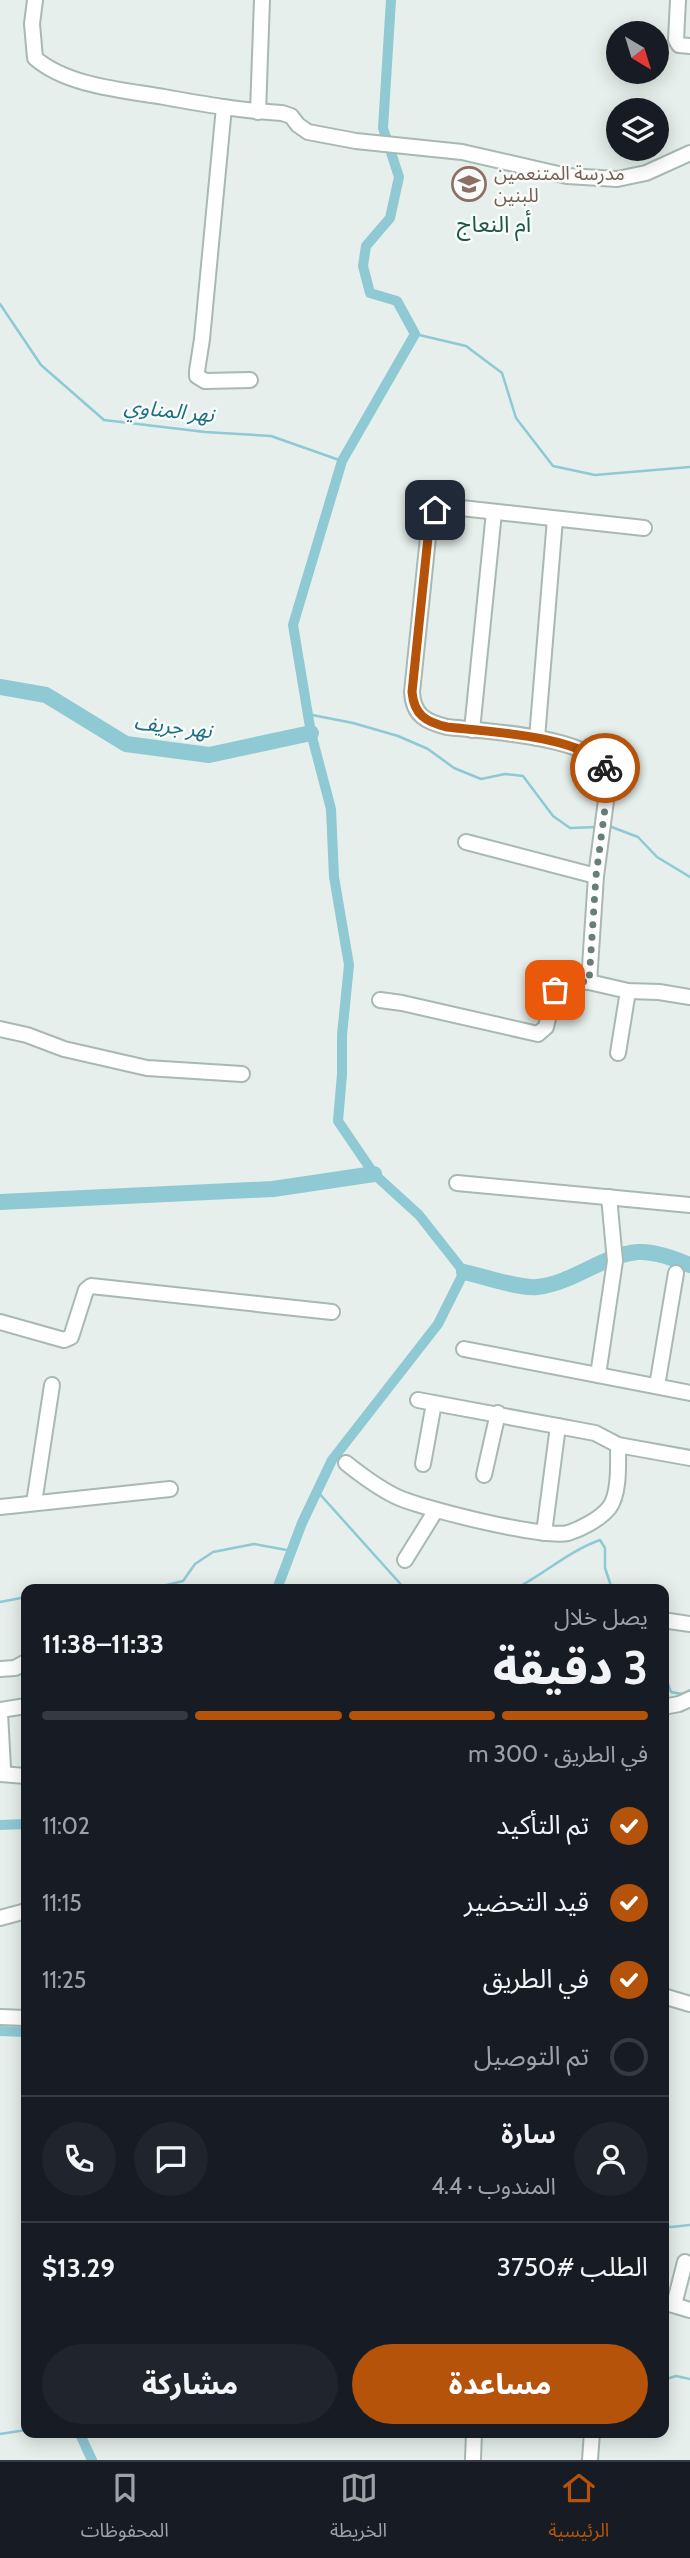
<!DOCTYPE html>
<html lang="ar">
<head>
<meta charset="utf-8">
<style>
  body { margin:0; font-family:Cabin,"Noto Sans Arabic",sans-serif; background:#20242c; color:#f1f3f6; direction:rtl; height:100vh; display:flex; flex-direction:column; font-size:26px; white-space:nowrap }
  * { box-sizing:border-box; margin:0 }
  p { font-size:23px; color:#9ea1a6 }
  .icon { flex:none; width:38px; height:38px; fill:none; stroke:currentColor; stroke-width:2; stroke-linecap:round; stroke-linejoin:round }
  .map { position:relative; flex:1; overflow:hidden; direction:ltr }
  .side { position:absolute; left:21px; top:1584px; width:648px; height:854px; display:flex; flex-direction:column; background:#171b24; border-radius:14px; box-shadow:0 4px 18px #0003; direction:rtl }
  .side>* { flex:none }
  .needle { width:46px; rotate:142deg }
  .tools { position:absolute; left:606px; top:21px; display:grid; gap:14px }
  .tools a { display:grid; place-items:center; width:63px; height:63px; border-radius:50%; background:#171b24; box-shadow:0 4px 18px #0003; font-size:35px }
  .pin { position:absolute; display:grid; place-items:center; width:60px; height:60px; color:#fff; margin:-30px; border-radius:14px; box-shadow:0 4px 10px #0006 }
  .courier { position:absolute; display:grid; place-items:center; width:70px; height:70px; margin:-35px; border:5px solid #b45309; border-radius:50%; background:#fff; color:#222; box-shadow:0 2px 9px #0007 }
  .summary em { font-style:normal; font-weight:800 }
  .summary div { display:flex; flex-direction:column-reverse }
  .summary { display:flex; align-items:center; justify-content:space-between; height:119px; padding:0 21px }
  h1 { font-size:46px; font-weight:800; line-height:52px }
  .bar { display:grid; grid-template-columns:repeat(4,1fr); gap:10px 7px; align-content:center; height:84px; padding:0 21px }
  .bar i { height:9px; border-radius:5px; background:#363941 }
  .bar .current { background:#b45309 }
  .bar p { grid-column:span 4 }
  .line { display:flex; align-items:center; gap:18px; padding:0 21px; border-top:2px solid #363941 }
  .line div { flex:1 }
  .round { display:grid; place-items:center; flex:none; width:74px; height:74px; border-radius:37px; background:#20242c }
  ol { padding:0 21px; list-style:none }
  li { display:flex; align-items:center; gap:21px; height:77px }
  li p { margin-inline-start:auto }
  li .icon { padding:7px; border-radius:50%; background:#b45309; color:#fff; stroke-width:4 }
  li:last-child { color:#9ea1a6 }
  li i { width:38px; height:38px; border:4px solid #363941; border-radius:50% }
  .cta { display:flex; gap:14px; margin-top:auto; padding:14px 21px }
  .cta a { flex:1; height:80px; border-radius:42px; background:#b45309; color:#fff; font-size:28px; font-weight:800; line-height:80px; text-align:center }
  .cta a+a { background:#20242c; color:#f1f3f6 }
  .menu { display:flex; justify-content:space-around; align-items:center; height:98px; border-top:2px solid #363941; background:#171b24; font-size:19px; color:#9ea1a6 }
  .menu a { display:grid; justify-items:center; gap:4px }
  .menu .current { color:#b45309 }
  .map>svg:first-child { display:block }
</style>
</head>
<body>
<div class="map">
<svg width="690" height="2460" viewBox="0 0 690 2460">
  <rect width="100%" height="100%" fill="#e6efeb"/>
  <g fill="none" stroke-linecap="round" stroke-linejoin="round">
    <g stroke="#8ec9d4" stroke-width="2.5">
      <path d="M0,304l41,61 63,55 101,12 66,4 71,25"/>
      <path d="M415,334l51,12 36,27 14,45 37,48 42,9 95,-8"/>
      <path d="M307,714l46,9 45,13 30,13 26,19 27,11 24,-5 18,2 30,40 17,12 28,-1"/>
      <path d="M609,826l29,11 19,20 33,20"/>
      <path d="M317,1491l88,98"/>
      <path d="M150,1589l33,-8 12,-17 18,-12 41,-8 38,7"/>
      <path d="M515,1589c29,-15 54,-38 85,-49l5,8v20l7,21"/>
      <path d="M0,1602l26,-5"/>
      <path d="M663,1670l8,22 11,2 8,-4"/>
      <path d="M663,2226l8,1 19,-2"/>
      <path d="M663,2380l13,-4 14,3"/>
      <path d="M0,2434l26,-4"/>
    </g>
    <g stroke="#8ec9d4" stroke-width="10">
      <path d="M277,1589l25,-66 30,-63 106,-136 26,-52 -45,-57 -45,-41 -36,-53 4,-47v-39l7,-70 -15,-88 -3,-68 -20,-76 -18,-108 49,-164 73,-127 -18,-33 -27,-8 -7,-27 3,-20 24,-28 9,-41 -16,-49 8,-128"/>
      <path d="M0,1825l26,-1"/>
      <path d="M0,2031l26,1"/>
      <path d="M79,2432l13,28"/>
    </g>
    <g stroke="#8ec9d4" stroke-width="16">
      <path d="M0,687l46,8 80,49 83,11 102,-22"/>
      <path d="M0,1202l273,-13 101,-15"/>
      <path d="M464,1272c18,4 56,17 73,15 37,-4 65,-32 101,-35 17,-1 37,7 52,13"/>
    </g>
    <g stroke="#a8b8b2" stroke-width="18">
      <g id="minor">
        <path d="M35,0l-3,24 3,34c32,28 88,32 129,39 39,7 78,14 118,16l9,3 7,9 10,7 48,9 106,11 105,24 50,3 29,-6 44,-20"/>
        <path d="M678,0l-2,40 3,5 11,1"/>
        <path d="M224,107l-22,232 -5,32v5l8,5 45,-1"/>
        <path d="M258,112l4,-112"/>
        <path d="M472,730l22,-218"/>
        <path d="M537,738l18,-219"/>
        <path d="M466,842l130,34"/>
        <path d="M589,982l7,-106 13,-98c-1,-5 -3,-11 -6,-14 -25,-28 -119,-33 -156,-37 -21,-5 -34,-12 -35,-35l18,-174 5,-8 8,-4 201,22"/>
        <path d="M380,1000l22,3 136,31 8,-7 11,-48 32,3 39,9 31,1 31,5"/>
        <path d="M0,1029l27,6 37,14 83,19 95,6"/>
        <path d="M618,1053l10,-62"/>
        <path d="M457,1183l233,22"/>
        <path d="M0,1322l64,18 7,-3 15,-47 5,-4 241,26"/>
        <path d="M464,1349l226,44"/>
        <path d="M598,1375l17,-114 -6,-64"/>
        <path d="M657,1386l19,-113"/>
        <path d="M418,1400l177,33 23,12 72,13"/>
        <path d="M346,1463c15,12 31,24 49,33 24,12 149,43 173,37 13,-4 32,-14 41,-25 11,-14 9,-46 9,-63"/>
        <path d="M423,1464l11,-61"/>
        <path d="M484,1475l14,-62"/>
        <path d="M34,1503l18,-118"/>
        <path d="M0,1507l170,-18"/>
        <path d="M544,1533l14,-107"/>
        <path d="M405,1560l31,-50"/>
        <path d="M669,1621l21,3"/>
        <path d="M0,1669l15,-1 11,-6"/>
        <path d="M663,1707l16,-3 11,-5"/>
        <path d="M0,1710l26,-4"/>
        <path d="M0,1713l3,55 -3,5"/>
        <path d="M0,1774l26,2"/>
        <path d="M0,1918l26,-7"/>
        <path d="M663,1996l27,8"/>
        <path d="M0,2017l26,1"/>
        <path d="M663,2302l27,8"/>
        <path d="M674,2305l11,-43"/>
        <path d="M473,2460l1,-28"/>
        <path d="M590,2460l2,-28"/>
      </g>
    </g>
    <use href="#minor" stroke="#fff" stroke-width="14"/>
  </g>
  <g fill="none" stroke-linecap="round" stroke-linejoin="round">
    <path stroke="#687f78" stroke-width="7" stroke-dasharray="0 12.6" d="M555,990l2,-11 32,3 7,-106 13,-98 -4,-10"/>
    <path stroke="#b45309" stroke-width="9" d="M435,510l-5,8 -18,174c2,23 14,30 35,35 36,4 139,9 158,41"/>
  </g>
  <defs>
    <g id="school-ring" transform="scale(1.75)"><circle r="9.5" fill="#f7fbf9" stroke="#8d6e63" stroke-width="1.5"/><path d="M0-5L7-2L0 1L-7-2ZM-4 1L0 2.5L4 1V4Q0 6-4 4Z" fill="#8d6e63"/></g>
  </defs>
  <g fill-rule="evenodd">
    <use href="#school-ring" x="469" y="184"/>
  </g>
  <g text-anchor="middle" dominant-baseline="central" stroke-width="5" stroke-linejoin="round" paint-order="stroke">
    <g font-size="19" fill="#785e54" stroke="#f7fbf9" text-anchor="start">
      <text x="494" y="173">مدرسة المتنعمين<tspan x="494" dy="22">للبنين</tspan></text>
    </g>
    <g font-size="21" font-style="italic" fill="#1c6f80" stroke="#f7fbf9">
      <text transform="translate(169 410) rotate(6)">نهر المناوي</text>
      <text transform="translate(173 726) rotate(7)">نهر جريف</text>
    </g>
    <g font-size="23" fill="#1f5548" stroke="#f7fbf9">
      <text x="494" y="224">أم النعاج</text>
    </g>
  </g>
</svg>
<div class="tools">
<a><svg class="needle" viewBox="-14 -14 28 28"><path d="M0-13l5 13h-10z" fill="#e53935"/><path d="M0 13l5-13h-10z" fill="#9ea1a6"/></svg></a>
<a><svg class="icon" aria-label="layers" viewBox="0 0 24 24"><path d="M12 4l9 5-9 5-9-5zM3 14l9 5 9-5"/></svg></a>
</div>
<div class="pin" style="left:555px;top:990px;background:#ea580c"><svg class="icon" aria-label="bag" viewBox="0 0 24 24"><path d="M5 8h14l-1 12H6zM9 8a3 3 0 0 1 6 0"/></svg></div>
<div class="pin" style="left:435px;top:510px;background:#1f2937"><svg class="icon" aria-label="home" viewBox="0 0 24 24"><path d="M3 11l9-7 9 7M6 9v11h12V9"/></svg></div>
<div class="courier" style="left:605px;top:768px"><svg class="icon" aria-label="bike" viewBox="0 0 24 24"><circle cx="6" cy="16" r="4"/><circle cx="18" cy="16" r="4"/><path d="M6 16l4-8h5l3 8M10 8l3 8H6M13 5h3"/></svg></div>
<section class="side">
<div class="summary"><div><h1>3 دقيقة</h1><p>يصل خلال</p></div><em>11:33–11:38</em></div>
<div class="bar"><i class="current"></i><i class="current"></i><i class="current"></i><i></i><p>في الطريق · 300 m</p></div>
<ol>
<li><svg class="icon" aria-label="check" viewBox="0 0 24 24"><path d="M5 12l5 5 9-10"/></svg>تم التأكيد<p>11:02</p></li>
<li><svg class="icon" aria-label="check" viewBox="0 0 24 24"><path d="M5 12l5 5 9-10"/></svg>قيد التحضير<p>11:15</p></li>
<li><svg class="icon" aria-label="check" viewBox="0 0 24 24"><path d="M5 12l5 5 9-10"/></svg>في الطريق<p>11:25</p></li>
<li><i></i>تم التوصيل</li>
</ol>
<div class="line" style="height:126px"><a class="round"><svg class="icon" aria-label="person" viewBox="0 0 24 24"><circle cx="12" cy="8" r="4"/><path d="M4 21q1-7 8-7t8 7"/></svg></a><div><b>سارة</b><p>المندوب · 4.4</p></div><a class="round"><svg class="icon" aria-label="chat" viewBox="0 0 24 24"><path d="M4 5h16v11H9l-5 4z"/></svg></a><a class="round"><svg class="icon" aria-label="phone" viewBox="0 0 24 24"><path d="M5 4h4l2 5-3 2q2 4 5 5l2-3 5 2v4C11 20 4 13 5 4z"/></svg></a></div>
<div class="line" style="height:91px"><div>الطلب #3750</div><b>$13.29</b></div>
<div class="cta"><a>مساعدة</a><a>مشاركة</a></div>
</section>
</div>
<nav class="menu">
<a class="current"><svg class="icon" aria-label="home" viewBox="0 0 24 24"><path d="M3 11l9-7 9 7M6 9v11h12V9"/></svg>الرئيسية</a>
<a><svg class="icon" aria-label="map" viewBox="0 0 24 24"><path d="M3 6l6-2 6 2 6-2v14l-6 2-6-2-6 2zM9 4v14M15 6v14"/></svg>الخريطة</a>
<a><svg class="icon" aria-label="saved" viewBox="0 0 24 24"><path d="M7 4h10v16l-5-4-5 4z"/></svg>المحفوظات</a>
</nav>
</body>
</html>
